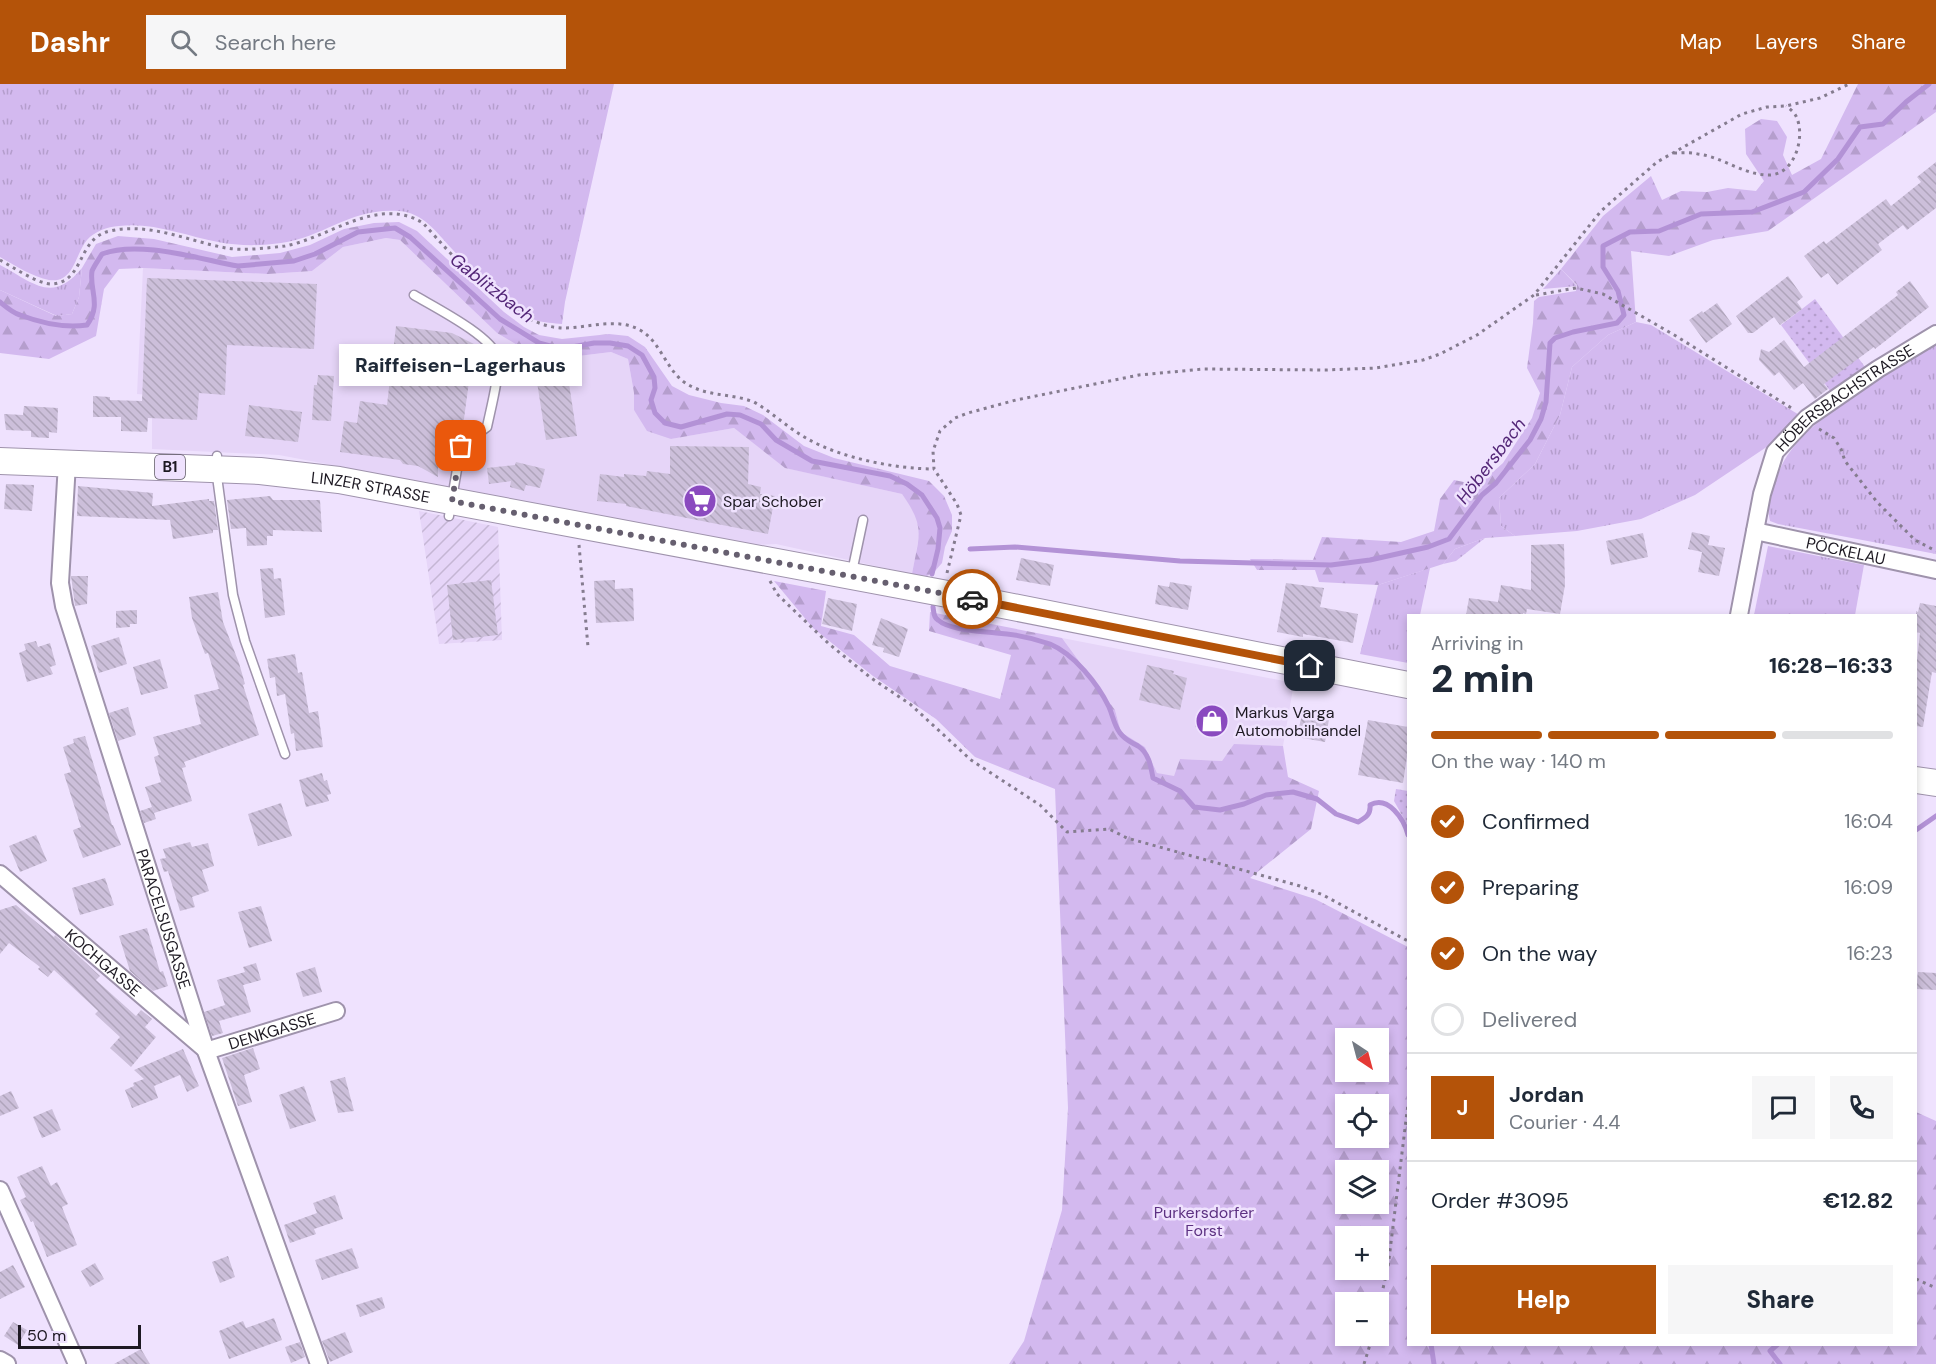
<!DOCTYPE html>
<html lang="en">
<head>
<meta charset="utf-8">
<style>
  body { margin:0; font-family:"DM Sans",sans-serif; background:#f6f6f7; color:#1f2937; height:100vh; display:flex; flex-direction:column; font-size:22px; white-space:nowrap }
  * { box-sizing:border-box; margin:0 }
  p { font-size:20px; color:#747a83 }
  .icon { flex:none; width:33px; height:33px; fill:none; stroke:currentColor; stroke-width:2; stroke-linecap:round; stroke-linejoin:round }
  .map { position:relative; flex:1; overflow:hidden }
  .details { position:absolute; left:1407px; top:530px; width:510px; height:732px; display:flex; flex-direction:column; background:#fff; border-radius:0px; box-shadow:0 3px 9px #0003 }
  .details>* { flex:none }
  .needle { width:39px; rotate:144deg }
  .buttons { position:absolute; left:1335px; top:944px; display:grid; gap:12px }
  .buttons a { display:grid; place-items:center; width:54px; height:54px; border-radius:0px; background:#fff; box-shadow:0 3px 9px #0003; font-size:30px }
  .scale { position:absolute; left:18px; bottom:15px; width:123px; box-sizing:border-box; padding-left:6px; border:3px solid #1d1922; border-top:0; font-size:16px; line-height:21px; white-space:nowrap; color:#1d1922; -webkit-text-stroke:4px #efe2fe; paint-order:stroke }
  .pin { position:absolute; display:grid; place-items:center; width:51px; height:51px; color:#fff; margin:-26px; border-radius:12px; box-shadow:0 3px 9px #0006 }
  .courier { position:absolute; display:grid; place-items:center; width:60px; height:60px; margin:-30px; border:4px solid #b45309; border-radius:50%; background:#fff; color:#222; box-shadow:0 2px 8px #0007 }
  .bubble { position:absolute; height:42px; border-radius:0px; background:#fff; box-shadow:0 3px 9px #0003; font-size:20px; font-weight:800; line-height:42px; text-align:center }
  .head em { font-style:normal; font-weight:800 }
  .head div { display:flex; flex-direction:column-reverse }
  .head { display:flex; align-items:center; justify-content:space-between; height:102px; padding:0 24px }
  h1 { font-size:39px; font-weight:800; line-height:45px }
  .bar { display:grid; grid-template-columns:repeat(4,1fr); gap:9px 6px; align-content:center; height:72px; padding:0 24px }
  .bar i { height:8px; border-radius:4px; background:#e0e1e3 }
  .bar .current { background:#b45309 }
  .bar p { grid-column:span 4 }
  .line { display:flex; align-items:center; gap:15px; padding:0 24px; border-top:2px solid #e0e1e3 }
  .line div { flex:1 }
  .round { display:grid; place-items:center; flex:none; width:63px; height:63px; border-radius:0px; background:#f6f6f7 }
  ol { padding:0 24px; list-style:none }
  li { display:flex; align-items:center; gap:18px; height:66px }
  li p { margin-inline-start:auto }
  li .icon { padding:6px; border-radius:50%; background:#b45309; color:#fff; stroke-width:4 }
  li:last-child { color:#747a83 }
  li i { width:33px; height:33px; border:3px solid #e0e1e3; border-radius:50% }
  .cta { display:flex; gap:12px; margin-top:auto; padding:12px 24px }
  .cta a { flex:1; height:69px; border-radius:0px; background:#b45309; color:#fff; font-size:24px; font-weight:800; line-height:69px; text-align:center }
  .cta a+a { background:#f6f6f7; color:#1f2937 }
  header { display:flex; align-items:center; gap:36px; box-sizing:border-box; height:84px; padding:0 30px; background:#b45309; color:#fff }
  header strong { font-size:28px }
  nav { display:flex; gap:33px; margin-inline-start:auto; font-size:21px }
  .search { width:420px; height:54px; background:#f6f6f7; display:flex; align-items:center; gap:15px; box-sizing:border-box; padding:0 21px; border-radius:0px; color:#747a83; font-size:22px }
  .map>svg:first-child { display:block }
</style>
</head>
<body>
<header>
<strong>Dashr</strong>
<div class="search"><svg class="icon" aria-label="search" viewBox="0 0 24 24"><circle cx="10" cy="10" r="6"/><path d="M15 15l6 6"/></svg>Search here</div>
<nav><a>Map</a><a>Layers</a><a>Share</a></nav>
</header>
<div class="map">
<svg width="1936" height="1280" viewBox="0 0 1936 1280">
  <defs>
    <pattern id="industrial-furrows" width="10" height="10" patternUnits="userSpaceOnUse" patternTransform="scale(1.5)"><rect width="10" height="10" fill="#e6d5f8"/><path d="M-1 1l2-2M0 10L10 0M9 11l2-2" fill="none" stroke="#c5b6d4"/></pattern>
    <pattern id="grass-tufts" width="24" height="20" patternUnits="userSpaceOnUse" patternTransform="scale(1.5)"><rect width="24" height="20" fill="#d3b9ef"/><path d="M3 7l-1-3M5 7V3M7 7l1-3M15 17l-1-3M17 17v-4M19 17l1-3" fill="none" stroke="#b59ecd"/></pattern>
    <pattern id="forest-firs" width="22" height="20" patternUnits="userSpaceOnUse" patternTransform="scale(1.5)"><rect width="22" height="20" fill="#d3b9ef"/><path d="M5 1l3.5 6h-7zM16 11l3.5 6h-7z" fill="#b59ecd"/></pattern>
    <pattern id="park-dots" width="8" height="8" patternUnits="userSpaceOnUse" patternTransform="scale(1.5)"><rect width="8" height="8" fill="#d3b9ef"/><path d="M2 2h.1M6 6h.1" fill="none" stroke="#b59ecd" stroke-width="1.8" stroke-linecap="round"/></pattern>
    <pattern id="building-back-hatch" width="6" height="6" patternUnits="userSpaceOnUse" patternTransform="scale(1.5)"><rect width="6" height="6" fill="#ccbfda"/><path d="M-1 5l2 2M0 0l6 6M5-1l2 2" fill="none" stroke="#afa4bb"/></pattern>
  </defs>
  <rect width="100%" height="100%" fill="#efe2fe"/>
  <g fill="#e6d5f8">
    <path d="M386,154l14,2 97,93 30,18 35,7 49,-6 17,7 6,34v17l37,29 63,-11 52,40 116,26 13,18 5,19 -8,43 -136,-30 -21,1 -476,-90 -127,-6v-54l-15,-1 6,-126 125,6 44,-3 31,-24z"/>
    <path d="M1062,554l232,45 -11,63 -49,-1 -12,16 -42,-2 -6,18 -17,-4 -12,-26 -24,-15 -6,-22z"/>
  </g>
  <path fill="url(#industrial-furrows)" d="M419,427l79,16 4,113 -63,4z"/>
  <g fill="url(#grass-tufts)">
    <path d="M0,0h614l-49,218 -3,22c-8,-1 -18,-1 -27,-4 -26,-11 -62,-49 -83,-71 -16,-17 -28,-36 -53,-38 -47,-4 -75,26 -118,32 -20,3 -43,3 -63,-1 -32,-6 -65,-20 -99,-16 -12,1 -24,5 -32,14 -12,14 -13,44 -38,40 -16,-3 -35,-15 -49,-23z"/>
    <path d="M0,181c34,18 52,39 82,3l-3,29 -7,17 -15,2 -57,-26z"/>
    <path d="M1561,185l16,17 -34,3z"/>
    <path d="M1636,238l15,3 150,91 -27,26 -79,53 -54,24 -64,12 -62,5 -14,-10 -2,-28 36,-34 25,-49 12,-48 36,-32z"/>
    <path d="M1936,260v210l-158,-30 -8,-3c-3,-13 -1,-19 3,-31 4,-12 7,-24 14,-34 32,-47 101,-82 149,-112z"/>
    <path d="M1485,454l-29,23 -13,3 12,-15z"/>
    <path d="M1768,462l96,19 -9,50h-101z"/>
    <path d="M1430,484l-10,47h-12v48l-48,-9 18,-69z"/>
  </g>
  <g fill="url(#forest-firs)" fill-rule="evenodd">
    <path d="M1858,0h78v28l-168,119 -55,9 -44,16 -38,-5 5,71 -28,13 -36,32 -12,48 -25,49 -36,34 2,28 14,10 -30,2 -30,11 -12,15 -65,21 -59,-3 -4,-12h-58l-7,-11 63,1 9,-23 79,5 33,-11 6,-32 14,-19 24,5 25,-22 29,-45 8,-25 -13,-25 6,-45 1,-22 5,-4 37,-6 1,-6 -16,-16 42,-53 48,-40 11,24 19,-9 26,1 21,-4 28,3 8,-10 -18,-27 -1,-25 16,-10 16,2 10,16 -4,18 9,20 29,-16z"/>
    <path d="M399,138l18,9 87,81 20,15 15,8 23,4 47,-5 19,2 17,11 27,39 17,9 32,8 23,3 19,9 41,31 30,12 95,23 15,15 8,19v16l-7,16 -3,16 -7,8 -8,5 -15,-2c7,-39 14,-46 -10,-80l-117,-26 -51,-40 -63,11 -24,-8 -13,-21v-17l-6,-34 -17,-7 -49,6 -35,-7 -30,-18 -97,-93 -14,-2 -43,9 -31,24 -44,3 -125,-6 -24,1 -15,20 -8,47 -47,23 -49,-6v-63l56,26 16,-2 7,-17 3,-29 14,-24 22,-8 36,3 78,18 48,-4 30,-8 34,-16 30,-6z"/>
    <path d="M774,497l52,10 -5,35 33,9 36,31 110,33 11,-44 -82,-24 1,-19 132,26 53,72 6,22 24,15 12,26 17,3 6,-17 42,2 12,-17 49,2 5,31 31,14 -8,38 -61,49 65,21 93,48v397h508v-232l20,9v243h-927l15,-23 38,-131 6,-102 -13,-319 -80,-32 -39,-38 -63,-43 -60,-48zM1346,954h32v33h-32zM1346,1020h32v33h-32zM1346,1086h32v33h-32zM1346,1152h32v33h-32zM1346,1218h32v33h-32z"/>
  </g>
  <g fill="url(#park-dots)">
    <path d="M1815,215l50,68 -34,25 -50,-67z"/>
    <path d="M1396,705l12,2v35l-14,-25z"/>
  </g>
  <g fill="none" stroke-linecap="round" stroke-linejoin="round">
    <g stroke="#b392d6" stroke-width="5">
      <path d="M0,218c6,5 13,11 20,13 21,8 46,13 67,10 15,-21 2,-35 5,-54 2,-5 7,-12 10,-17 37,-14 97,5 136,12l56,-5 21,-7 43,-22 37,-4 15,9 90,82 39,24 22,6 33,-6h16l18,3 14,9 12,22 1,11 -4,12 4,13 10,10 16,4 46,-13 13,1 21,9 15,16 36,21 78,15 17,8 15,11 15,23 3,10 -2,21 -6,25"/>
      <path d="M970,465l45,-2 165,14 151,4 39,-5 58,-13 21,-8 33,-44 14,-12 34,-43 11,-21 5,-17 4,-59 5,-5 18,-6 44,-9 7,-8 -6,-24 -15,-24v-21l27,-14 29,-1 42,-17 51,-2 52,-20 34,-33 22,-32 23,-3 23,-22 23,-18"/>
      <path d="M933,523c1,5 0,10 5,13 11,10 42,11 58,13 18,1 37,5 54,11 24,10 48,40 59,63 4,9 5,18 11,26 5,7 11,9 18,13 11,7 13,21 15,32l27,13 14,16 26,3 24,-6 22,-9 27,-3 24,7 19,15 22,8c7,-4 13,-7 12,-17 18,-10 34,14 38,30"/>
      <path d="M1916,746l20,-14"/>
      <path d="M1431,1260l3,20"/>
      <path d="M1778,1260l-8,7 10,13"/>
    </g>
  </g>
  <g fill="url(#building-back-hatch)">
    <path d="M1936,78v46l-29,22 -4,-5 -25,19 4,6 -45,35 -9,-12 -7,5 -17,-22 20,-15 2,3 60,-45 5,7 30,-24 -4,-5z"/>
    <path d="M1788,192l15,21 -6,5 5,7 -22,16 -6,-8 -21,16h-5l-12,-17z"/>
    <path d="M147,194l170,6 -3,65 -87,-4 -2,50 -26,-2 -2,27 -49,-2 -1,14 -26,-1v-14h-28v-21l17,1v3l32,1z"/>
    <path d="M1910,197l19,26 -54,42 -1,-2 -50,37 4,5 -13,10 -12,-16 -9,7 -15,-18 -5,4 -15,-16 2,-11 8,3 15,-12 20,27 94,-72 -2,-3z"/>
    <path d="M1717,219l15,21 -26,19 -17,-23 13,-9 1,2z"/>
    <path d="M396,242l56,7 22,11 -11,82 -10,-1 -8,9 -7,21v22l-20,-11 -15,-2 -3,-4 -60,-8 4,-31 13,2 3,-22 27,4z"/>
    <path d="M566,280l11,72 -31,4 -11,-71z"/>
    <path d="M318,291l16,1 -3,45 -19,-1 2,-35h3z"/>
    <path d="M249,321l53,7 -4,30 -53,-6z"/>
    <path d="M24,322l34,2 -1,25 -8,-1v6l-18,-1v-6l-25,-1 -2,-16 19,1z"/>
    <path d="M670,362l79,1 -1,37 13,3 -1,7 15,2 -7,38 -142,-28v-2l-29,-3 3,-27 24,3v-3l22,2 1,-5 23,3z"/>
    <path d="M516,378l29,7 -5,19 -14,-3 -2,6 -14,-4 1,-6 -22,3 -2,-16 28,-3z"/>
    <path d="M6,400l28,1 -2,26 -28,-2z"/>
    <path d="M78,402l75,7 -1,13 57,-7v2h5l4,29h-5v3l-40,6 -3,-19 -93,-4z"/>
    <path d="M270,412l3,4h47l2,32 -49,-2v6h-6v9l-20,1 -1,-18 -15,1 -4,-29z"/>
    <path d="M1692,448l18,4 -2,9 17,3 -6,28 -21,-4 4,-20 -14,-3z"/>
    <path d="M1643,449l5,24 -37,8 -5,-24z"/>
    <path d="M1564,460l1,41 -5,29 -33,-5 -1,5 -3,-1v2h-57l3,-17 29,4 3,-17 30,5v-45z"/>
    <path d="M1021,474l33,7 -4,21 -34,-6z"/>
    <path d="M273,484l1,11 7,-1 4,37 -20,3 -5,-49z"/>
    <path d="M71,492h17l-1,28 -12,2z"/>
    <path d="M491,496l7,55 -45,5 -6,-55z"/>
    <path d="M615,496v9l18,-1 1,33 -38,2 -2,-42z"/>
    <path d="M1170,498l22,4 -4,24 -33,-6 3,-19 11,2z"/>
    <path d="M1286,499l38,5 -4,19 38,7 -5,29 -50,-9v3l-26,-5z"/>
    <path d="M218,508l5,30 16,41 6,21 -2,1 16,50 -75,27 2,5 -4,1 10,33 -38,12 -9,-26 16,-5 -7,-25 5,-2 -6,-18 48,-13 -7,-29 25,-6 -11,-36 -3,1 -13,-36 -3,-21z"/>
    <path d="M828,514l29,6 -5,27 -30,-7z"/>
    <path d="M1920,519l16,3v67l-4,-1 -9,55 -7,-1v-57l4,-36 -4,-1v-21l2,1z"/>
    <path d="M137,526v14h-7v3l-14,1v-17z"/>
    <path d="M881,534l27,11 -9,28 -16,-5 1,-4 -12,-3z"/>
    <path d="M119,553l8,27 -28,9 -8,-27z"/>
    <path d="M36,557l2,6 12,-4 6,22 -6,2 3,7 -26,8 -8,-29 7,-3 -2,-6z"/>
    <path d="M295,570l3,19 4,-1 7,41 9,-2 5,36 -27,4 -2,-18 -3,1 -6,-40 -8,2 -2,-19 -5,1 -3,-19z"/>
    <path d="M160,575l8,29 -27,7 -8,-28z"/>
    <path d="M1147,581l27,6 -1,3 14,4 -7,32 -41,-10z"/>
    <path d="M128,623l8,28 -18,6 -9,-28z"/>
    <path d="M1303,625l27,5 -5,28 -28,-5z"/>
    <path d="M1198,629l28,6 -3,14 -28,-6z"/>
    <path d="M1368,636l40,7v23l-5,33 -45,-8z"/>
    <path d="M85,652l27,89h1l8,20 -38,13 -10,-28 8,-3 -17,-53 7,-2 -8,-25 11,-4 -1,-4z"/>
    <path d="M322,689l2,8 3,-1 4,14 -4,1 2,6 -23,6 -7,-27z"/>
    <path d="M281,719l11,33 -34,10 -10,-32z"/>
    <path d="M152,723l4,12 -12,4 -4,-12z"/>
    <path d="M36,751l11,26 -27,11 -11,-26z"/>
    <path d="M190,758l2,5 16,-4 6,23 -12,4 7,21 -17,6 3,10 -15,4 -12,-40 -4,1 -4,-13 6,-1 -3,-9z"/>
    <path d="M105,794l9,27 -34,10 -8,-27z"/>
    <path d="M16,821l38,32 1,-2 16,14 29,27 -4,4 40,36 5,-6 11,9 -7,8 11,10 -25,30 -21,-19 10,-11 -25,-23 3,-3 -44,-41 -6,7 -10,-8 2,-2 -31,-24 -9,11v-44z"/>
    <path d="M261,822l11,35 -23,7 -11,-36z"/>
    <path d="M147,844l13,44 3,-1 5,15 -15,5 -23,-20 -11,-35z"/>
    <path d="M256,879l5,17 -18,5 8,27 -32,9 4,12 -11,3 -8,-24 21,-7 -8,-25 28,-8 -2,-5z"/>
    <path d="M315,883l7,25 -19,5 -7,-24z"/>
    <path d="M1918,888l18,1v17l-20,-1z"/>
    <path d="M253,964l7,21 -16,6 8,27 -14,4 -16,-48z"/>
    <path d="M183,965l16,37 -12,6 -7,-17 -26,11 4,12 -26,10 -7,-18 9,-4 -1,-3 11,-4 -10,-9z"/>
    <path d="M345,993l9,34 -16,2 -8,-32z"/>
    <path d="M304,1002l12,35 -26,8 -11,-34z"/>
    <path d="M11,1007l8,17 -19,8v-20z"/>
    <path d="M52,1025l9,21 -19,8 -9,-21z"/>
    <path d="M42,1082l9,20 6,-4 11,22 -6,3 15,38 -30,12 -14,-36 -2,1 -11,-22 6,-3 -9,-20z"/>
    <path d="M335,1111l8,24 -29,10 2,5 -26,9 -6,-18 33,-12 -4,-10z"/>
    <path d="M352,1164l7,20 -37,12 -7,-20z"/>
    <path d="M228,1172l7,21 -15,6 -8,-21z"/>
    <path d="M95,1179l9,16 -14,8 -9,-16z"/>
    <path d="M13,1181l12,22 -25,12v-27z"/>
    <path d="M382,1213l3,11 -25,9 -4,-12z"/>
    <path d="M274,1234l8,22 -53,19 -10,-28 24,-10 3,7z"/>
    <path d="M13,1238l14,8 -9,15 -14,-9z"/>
    <path d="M345,1248l8,20 -23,10 -8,-21z"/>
    <path d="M300,1258l5,15 -14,6 -6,-16z"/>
    <path d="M141,1265l9,15h-36z"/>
  </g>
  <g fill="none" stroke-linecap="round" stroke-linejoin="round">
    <g stroke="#9f93ac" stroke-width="11">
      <g id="lane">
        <path d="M414,211c20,12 78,41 84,63 3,12 -8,54 -11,69l-26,19 -12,70"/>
        <path d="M217,372l-1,13 17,126 12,46 40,113"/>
        <path d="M852,488l11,-52"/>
      </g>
    </g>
    <g stroke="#9f93ac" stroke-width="20">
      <g id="street">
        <path id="s1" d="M67,379l-7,120 4,23 142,445 113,313"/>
        <path id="s2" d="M1755,447l181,39"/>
        <path id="s3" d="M1739,531l23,-121 13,-42 32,-34 71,-49 58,-35"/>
        <path id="s4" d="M0,790l206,176"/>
        <path id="s5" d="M206,967l130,-40"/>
        <path d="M0,1106l77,174"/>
        <path d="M0,1276l7,4"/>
      </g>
    </g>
    <g stroke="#9f93ac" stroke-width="28">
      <g id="primary">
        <path id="s6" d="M0,377l260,10 79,9 603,113 466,92"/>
        <path d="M1916,696l20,3"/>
      </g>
    </g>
    <g stroke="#857c8f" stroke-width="3" stroke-dasharray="3 4.5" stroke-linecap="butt">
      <path d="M1674,69c8,0 16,-1 24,1 25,3 45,21 71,21 26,0 37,-39 27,-59 -2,-4 -6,-7 -10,-10"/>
      <path d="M0,176c13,7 39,25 53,24 32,-3 24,-46 57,-53 39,-9 78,10 116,17 18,3 41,0 59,-2 44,-8 93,-51 138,-23 32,35 89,104 140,105 25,0 54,-11 77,2 20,11 26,39 44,52 21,15 47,11 70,20 19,11 35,27 54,37 33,19 88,30 126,30"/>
      <path d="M1536,211l40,-7 27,6 73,42 117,73"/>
      <path d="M1819,345l15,9 7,11 4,12 32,41 38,38 21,11"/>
      <path d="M579,461l9,102"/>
      <path d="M947,489l14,-58 -4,-11 -23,-35 -1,-18 7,-20 15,-13 13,-5 48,-13 123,-25 65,-6 121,1 51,-2 47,-8 17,-6 37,-19 57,-40 67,-84 56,-49 85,-48 25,-7 19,-1 34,-8 29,-14"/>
      <path d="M770,497l7,13 52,50 42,34 39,26 61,56 69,45 27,27 42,-3 18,9 173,48 23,9 85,46"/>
      <path d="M1407,674h1"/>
      <path d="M1916,1195l20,9"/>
      <path d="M1378,1226l10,-43 20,-163"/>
      <path d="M1364,1280l9,-29"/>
    </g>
    <use href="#lane" stroke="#fff" stroke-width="8"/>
    <use href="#street" stroke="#fff" stroke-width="16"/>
    <use href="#primary" stroke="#fff" stroke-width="26"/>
  </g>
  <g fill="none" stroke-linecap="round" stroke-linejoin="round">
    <path stroke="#665f6f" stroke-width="6" stroke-dasharray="0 10.8" d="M461,362l-9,55 520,98"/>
    <path stroke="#b45309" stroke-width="8" d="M972,515l338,67"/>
  </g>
  <defs>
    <g id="supermarket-disc" transform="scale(1.725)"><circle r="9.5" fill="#8a4abf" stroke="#efe2fe"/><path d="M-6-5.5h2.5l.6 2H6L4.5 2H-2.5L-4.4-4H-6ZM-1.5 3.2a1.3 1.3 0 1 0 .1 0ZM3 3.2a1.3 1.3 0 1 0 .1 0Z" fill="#fff"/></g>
    <g id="shop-disc" transform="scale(1.725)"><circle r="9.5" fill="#8a4abf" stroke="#efe2fe"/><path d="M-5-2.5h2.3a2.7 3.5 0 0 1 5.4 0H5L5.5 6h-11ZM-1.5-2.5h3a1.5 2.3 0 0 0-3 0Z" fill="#fff"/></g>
  </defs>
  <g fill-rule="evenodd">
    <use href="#supermarket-disc" x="700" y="417"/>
    <use href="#shop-disc" x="1212" y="637"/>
  </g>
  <g text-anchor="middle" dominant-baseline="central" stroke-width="5" stroke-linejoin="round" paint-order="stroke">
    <rect fill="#efe2fe" stroke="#5c5564" stroke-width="1.5" x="155" y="371" width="30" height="24" rx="4.5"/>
    <g font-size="15" font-weight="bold" fill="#1d1922">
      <text x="170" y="383">B1</text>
    </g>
    <g font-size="16" fill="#1d1922" stroke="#efe2fe">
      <text stroke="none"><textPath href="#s3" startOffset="256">HÖBERSBACHSTRASSE</textPath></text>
      <text stroke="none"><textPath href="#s6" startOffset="372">LINZER STRASSE</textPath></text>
      <text stroke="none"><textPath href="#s2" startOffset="93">PÖCKELAU</textPath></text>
      <text stroke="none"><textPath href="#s1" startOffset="472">PARACELSUSGASSE</textPath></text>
      <text stroke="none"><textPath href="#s4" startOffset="136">KOCHGASSE</textPath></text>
      <text stroke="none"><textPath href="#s5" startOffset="69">DENKGASSE</textPath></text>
    </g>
    <g font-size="16" fill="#1d1922" stroke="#efe2fe" text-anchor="start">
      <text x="723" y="417">Spar Schober</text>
      <text x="1235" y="628">Markus Varga<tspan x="1235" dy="18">Automobilhandel</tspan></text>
    </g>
    <g font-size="16" fill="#5d3182" stroke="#efe2fe">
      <text x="1204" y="1128">Purkersdorfer<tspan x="1204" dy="18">Forst</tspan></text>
    </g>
    <g font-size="18" font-style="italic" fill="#532677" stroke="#efe2fe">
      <text transform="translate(492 204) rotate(38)">Gablitzbach</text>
      <text transform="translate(1491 377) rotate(-53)">Höbersbach</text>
    </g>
  </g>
</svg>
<div class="buttons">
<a><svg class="needle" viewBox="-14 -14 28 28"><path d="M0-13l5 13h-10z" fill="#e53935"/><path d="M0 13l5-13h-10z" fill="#747a83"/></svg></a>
<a><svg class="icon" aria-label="locate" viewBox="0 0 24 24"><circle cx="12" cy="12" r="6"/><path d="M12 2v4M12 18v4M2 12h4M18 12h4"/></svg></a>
<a><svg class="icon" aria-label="layers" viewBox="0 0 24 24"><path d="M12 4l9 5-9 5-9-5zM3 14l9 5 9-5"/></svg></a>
<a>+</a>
<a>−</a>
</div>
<div class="scale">50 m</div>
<div class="pin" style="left:461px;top:362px;background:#ea580c"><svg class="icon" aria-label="bag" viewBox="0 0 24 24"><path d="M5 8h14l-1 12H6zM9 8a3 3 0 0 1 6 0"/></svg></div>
<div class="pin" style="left:1310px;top:582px;background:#1f2937"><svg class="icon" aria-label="home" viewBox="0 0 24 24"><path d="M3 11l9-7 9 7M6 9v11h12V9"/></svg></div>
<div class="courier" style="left:972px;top:515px"><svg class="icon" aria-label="car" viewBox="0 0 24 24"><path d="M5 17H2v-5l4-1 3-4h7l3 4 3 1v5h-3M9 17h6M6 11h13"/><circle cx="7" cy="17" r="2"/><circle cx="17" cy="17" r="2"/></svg></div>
<div class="bubble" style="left:339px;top:260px;width:243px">Raiffeisen-Lagerhaus</div>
<section class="details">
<div class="head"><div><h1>2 min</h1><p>Arriving in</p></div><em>16:28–16:33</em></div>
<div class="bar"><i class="current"></i><i class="current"></i><i class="current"></i><i></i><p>On the way · 140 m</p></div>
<ol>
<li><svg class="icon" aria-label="check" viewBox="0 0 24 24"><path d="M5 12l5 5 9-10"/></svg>Confirmed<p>16:04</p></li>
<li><svg class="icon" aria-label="check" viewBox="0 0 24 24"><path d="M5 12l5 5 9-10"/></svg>Preparing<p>16:09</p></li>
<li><svg class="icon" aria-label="check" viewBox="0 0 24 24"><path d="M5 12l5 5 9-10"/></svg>On the way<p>16:23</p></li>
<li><i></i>Delivered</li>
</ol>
<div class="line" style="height:108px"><b class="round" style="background:#b45309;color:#fff">J</b><div><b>Jordan</b><p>Courier · 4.4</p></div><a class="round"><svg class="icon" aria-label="chat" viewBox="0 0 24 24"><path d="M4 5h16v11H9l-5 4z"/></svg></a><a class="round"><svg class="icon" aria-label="phone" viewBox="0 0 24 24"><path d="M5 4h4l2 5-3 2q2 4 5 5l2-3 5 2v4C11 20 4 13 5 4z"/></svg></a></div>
<div class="line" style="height:78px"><div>Order #3095</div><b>€12.82</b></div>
<div class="cta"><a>Help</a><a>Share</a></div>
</section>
</div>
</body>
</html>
